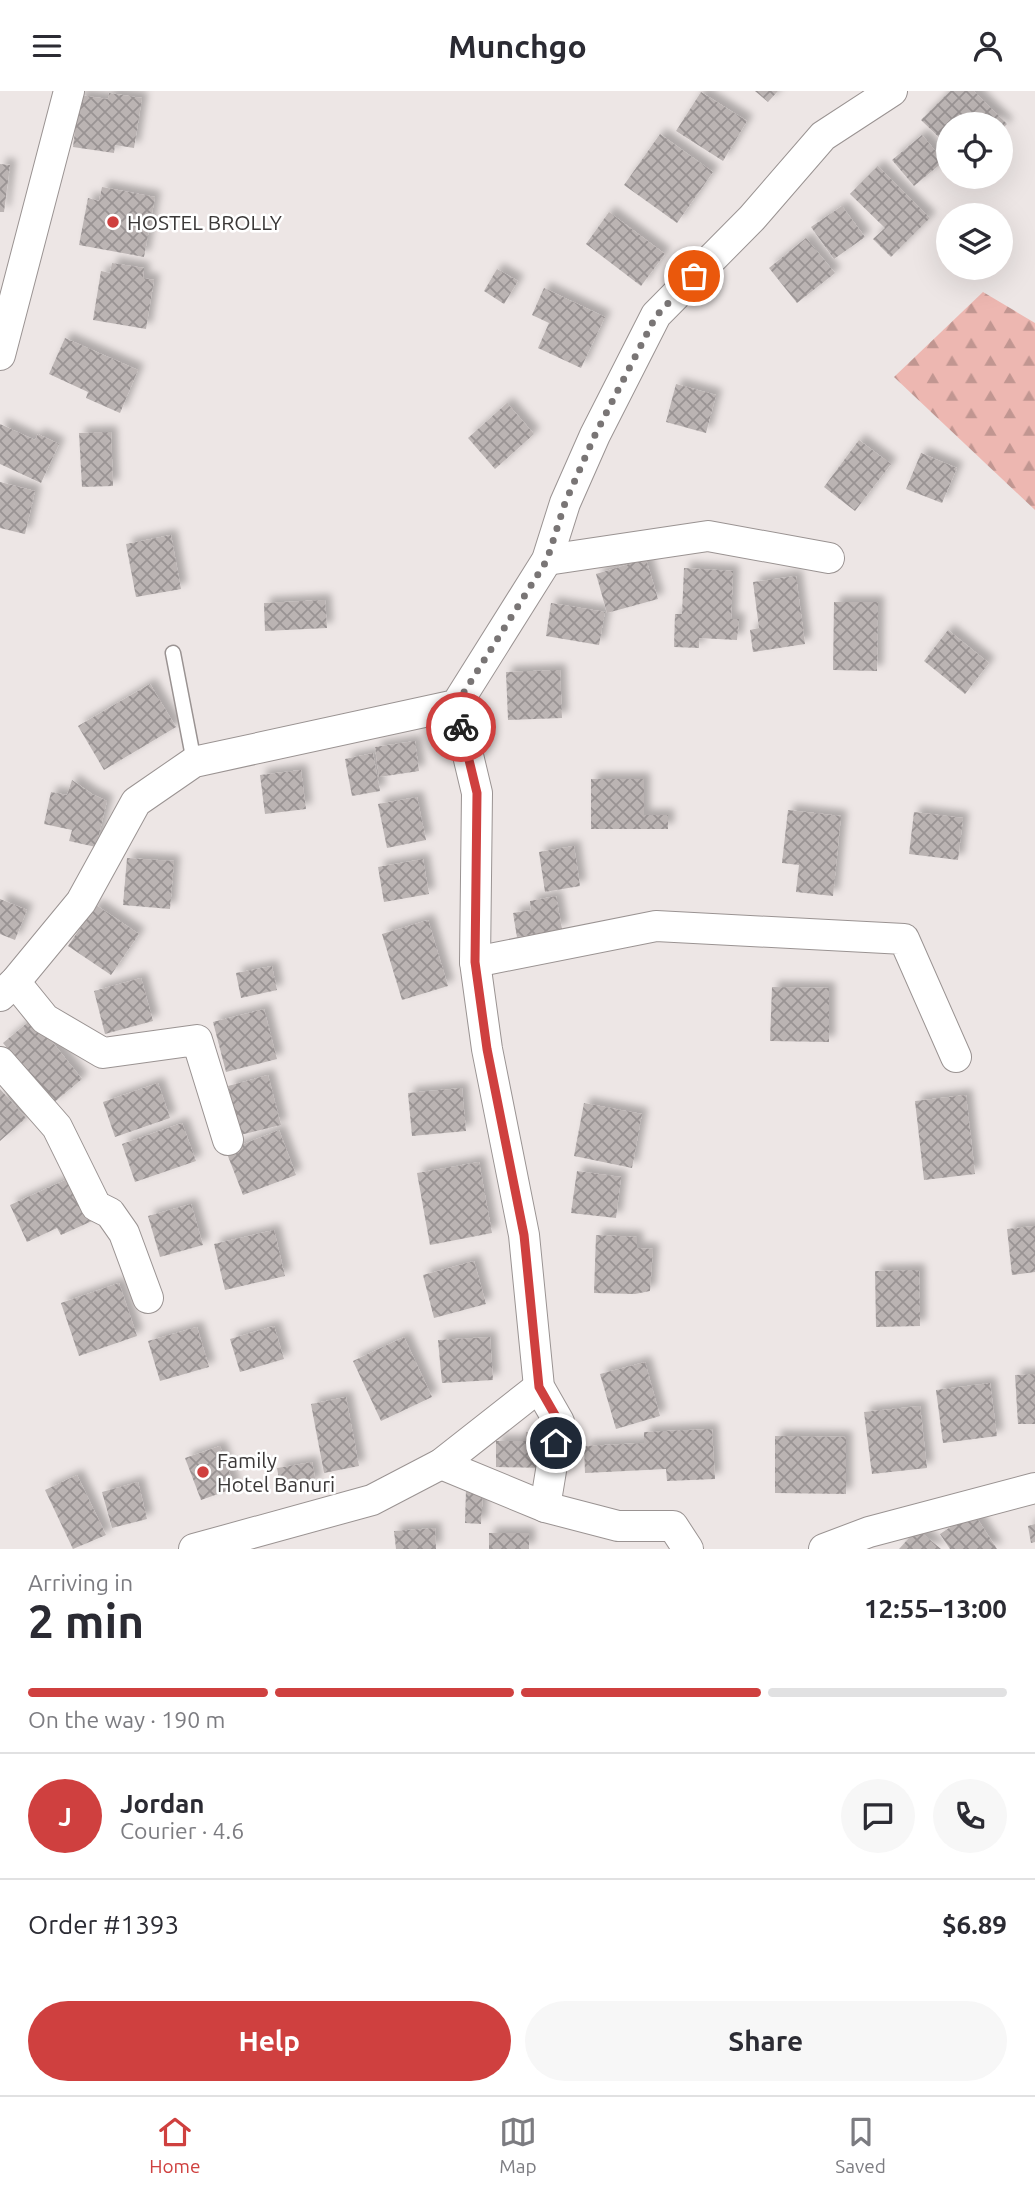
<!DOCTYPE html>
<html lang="en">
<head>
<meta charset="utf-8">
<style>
  body { margin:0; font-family:Ubuntu,sans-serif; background:#f7f7f7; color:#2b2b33; height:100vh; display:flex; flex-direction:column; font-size:26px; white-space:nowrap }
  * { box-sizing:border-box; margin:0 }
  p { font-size:23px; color:#7c7c81 }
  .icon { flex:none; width:38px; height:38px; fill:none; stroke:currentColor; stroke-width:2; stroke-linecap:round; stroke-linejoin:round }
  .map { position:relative; height:1458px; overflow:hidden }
  .panel { display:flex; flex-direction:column; background:#fff; flex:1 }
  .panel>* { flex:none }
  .fabs { position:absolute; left:936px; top:21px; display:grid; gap:14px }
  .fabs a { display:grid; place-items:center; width:77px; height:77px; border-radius:50%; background:#fff; box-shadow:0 7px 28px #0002; font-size:35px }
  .pin { position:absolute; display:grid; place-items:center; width:60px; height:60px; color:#fff; margin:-30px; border:4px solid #fff; border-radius:50%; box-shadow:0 2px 7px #0007 }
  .courier { position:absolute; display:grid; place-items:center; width:70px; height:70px; margin:-35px; border:5px solid #cf403f; border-radius:50%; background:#fff; color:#222; box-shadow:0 2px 9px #0007 }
  .headline em { font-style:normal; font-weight:600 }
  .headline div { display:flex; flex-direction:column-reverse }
  .headline { display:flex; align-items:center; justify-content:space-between; height:119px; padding:0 28px }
  h1 { font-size:46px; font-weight:600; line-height:52px }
  .bar { display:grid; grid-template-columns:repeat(4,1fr); gap:10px 7px; align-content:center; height:84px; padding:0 28px }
  .bar i { height:9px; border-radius:5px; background:#e1e1e2 }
  .bar .on { background:#cf403f }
  .bar p { grid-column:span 4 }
  .line { display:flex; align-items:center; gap:18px; padding:0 28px; border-top:2px solid #e1e1e2 }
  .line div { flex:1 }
  .round { display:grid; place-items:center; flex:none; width:74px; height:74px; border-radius:37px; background:#f7f7f7 }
  .primary-button { display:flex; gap:14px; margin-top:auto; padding:14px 28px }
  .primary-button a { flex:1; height:80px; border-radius:42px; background:#cf403f; color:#fff; font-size:28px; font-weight:600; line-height:80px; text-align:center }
  .primary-button a+a { background:#f7f7f7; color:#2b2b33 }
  header { display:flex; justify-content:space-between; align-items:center; height:91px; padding:0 28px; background:#fff; font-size:32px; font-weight:600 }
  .tab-bar { display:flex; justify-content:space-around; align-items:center; height:98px; border-top:2px solid #e1e1e2; background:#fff; font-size:19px; color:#7c7c81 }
  .tab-bar a { display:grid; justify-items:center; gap:4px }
  .tab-bar .on { color:#cf403f }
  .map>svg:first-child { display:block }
</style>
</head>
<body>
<header><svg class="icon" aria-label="menu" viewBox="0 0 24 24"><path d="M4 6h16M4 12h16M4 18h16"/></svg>Munchgo<svg class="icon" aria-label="person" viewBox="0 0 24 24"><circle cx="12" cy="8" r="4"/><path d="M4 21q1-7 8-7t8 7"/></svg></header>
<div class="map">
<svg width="1035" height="1458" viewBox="0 0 1035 1458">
  <defs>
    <pattern id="forest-firs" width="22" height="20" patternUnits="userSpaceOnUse" patternTransform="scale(1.75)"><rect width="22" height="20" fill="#edb7b1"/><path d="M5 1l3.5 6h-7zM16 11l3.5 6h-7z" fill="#c19691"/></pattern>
    <pattern id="building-cross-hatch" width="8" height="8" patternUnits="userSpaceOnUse" patternTransform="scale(1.75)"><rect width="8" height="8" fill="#bbb4b3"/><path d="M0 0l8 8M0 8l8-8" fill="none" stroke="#999393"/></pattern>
    <filter id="shadow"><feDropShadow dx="6" dy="-6" stdDeviation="3.5" flood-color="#0004"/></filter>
  </defs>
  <rect width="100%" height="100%" fill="#ede6e5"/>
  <path fill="url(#forest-firs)" d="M983,201l52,31v187l-141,-133z"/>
  <g fill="url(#building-cross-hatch)" filter="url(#shadow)">
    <path d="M755,0h23l-10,11z"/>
    <path d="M950,0h24l33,33 -6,6v-6h-53v22l-27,-26z"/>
    <path d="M701,1l46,29 -24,40 -47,-30z"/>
    <path d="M109,2l33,5 -8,50 -19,-3 -1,8 -41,-6 6,-52 29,4z"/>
    <path d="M660,43l53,38 -36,51 -53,-38z"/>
    <path d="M922,44l22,26 -30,25 -22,-26z"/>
    <path d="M0,73l10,1 -6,47h-4z"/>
    <path d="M878,75l52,52 -39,39 -18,-18 12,-11 -35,-34z"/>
    <path d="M102,96l53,10 -11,60 -65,-12 9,-47 11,3z"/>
    <path d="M842,115l23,31 -31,22 -23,-32z"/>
    <path d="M609,121l56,42 -24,32 -55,-42z"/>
    <path d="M806,147l29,35 -38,30 -28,-35z"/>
    <path d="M112,172l32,5 -1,10 11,2 -8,49 -53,-9 8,-49 9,2z"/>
    <path d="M497,178l21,12 -14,23 -20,-13z"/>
    <path d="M544,197l61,29 -24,51 -43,-20 11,-25 -17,-8z"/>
    <path d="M65,247l73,32 -18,43 -34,-15 2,-6 -39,-18z"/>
    <path d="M676,293l40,11 -10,38 -40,-11z"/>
    <path d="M507,312l27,31 -39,35 -27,-31z"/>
    <path d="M0,333l35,16 3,-6 21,10 -18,39 -41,-19z"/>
    <path d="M111,341l2,54 -31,1 -3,-54z"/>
    <path d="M859,349l32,24 -36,47 -31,-24z"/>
    <path d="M921,362l36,15 -15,35 -36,-14z"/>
    <path d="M0,391l35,9 -10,43 -25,-6z"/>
    <path d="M171,444l10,54 -45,8 -10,-53z"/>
    <path d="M646,468l12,40 -51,14 -11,-39z"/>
    <path d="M684,477l49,3 -2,48h8l-2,21 -38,-2v10l-25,-1 1,-33h7z"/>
    <path d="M796,485l9,68 -52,8 -3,-22 9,-2 -6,-46z"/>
    <path d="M325,509l2,28 -62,3 -1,-28z"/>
    <path d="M834,511h44l-1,69 -44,-1z"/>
    <path d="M551,512l54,9 -6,33 -53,-9z"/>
    <path d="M948,539l41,33 -24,31 -41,-33z"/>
    <path d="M560,579l2,48 -54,2 -2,-48z"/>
    <path d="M150,593l26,43 -72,43 -26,-44z"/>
    <path d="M415,650l4,30 -40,6 -4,-30z"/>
    <path d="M373,662l7,38 -28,5 -7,-37z"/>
    <path d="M301,679l5,39 -41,5 -5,-39z"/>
    <path d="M591,688h53v36h24v14h-77z"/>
    <path d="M72,689l20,14 15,7 -11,46 -27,-6 3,-11 -28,-6 7,-32 16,3z"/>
    <path d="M417,706l9,43 -39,8 -9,-44z"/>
    <path d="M788,719l53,6 -8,80 -37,-4 3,-27 -17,-2z"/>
    <path d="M914,721l49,6 -5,42 -49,-6z"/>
    <path d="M574,755l6,40 -35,6 -6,-40z"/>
    <path d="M127,767l47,3 -4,48 -47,-4z"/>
    <path d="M423,768l6,35 -45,8 -6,-35z"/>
    <path d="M556,805l6,33 -45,8 -4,-24 18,-3 -1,-9z"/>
    <path d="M0,808l27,11 -12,30 -15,-6z"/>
    <path d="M96,814l43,29 -28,41 -43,-29z"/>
    <path d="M428,829l20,66 -46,14 -20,-66z"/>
    <path d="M272,875l5,24 -36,8 -5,-25z"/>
    <path d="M141,887l12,43 -48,13 -11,-43z"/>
    <path d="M772,896l57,1v54l-59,-1z"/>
    <path d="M264,918l13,50 -51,13 -13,-50z"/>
    <path d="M33,927l49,61 -30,25 -49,-61z"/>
    <path d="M268,984l13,50 -41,10 -12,-49z"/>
    <path d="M158,992l12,35 -55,19 -12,-35z"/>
    <path d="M462,997l4,43 -54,5 -4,-43z"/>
    <path d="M0,998l26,29 -26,23z"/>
    <path d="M966,1004l9,79 -51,6 -9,-79z"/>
    <path d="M584,1012l58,11 -10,54 -58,-12z"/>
    <path d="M182,1032l14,38 -61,21 -13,-38z"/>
    <path d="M279,1039l17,45 -53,20 -17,-44z"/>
    <path d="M479,1071l13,71 -62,12 -13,-72z"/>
    <path d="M577,1080l44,6 -5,41 -45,-5z"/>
    <path d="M72,1086l20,44 -31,14 -4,-7 -30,14 -17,-37z"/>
    <path d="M191,1113l12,41 -43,12 -12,-41z"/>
    <path d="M1035,1135v46l-23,3 -5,-46z"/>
    <path d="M274,1139l11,46 -60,14 -11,-46z"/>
    <path d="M596,1144l41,2v11l16,1 -3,42 -15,3 -41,-1z"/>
    <path d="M474,1170l12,43 -52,14 -11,-43z"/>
    <path d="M919,1179l1,56 -44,1 -1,-56z"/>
    <path d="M119,1192l18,53 -58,20 -18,-53z"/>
    <path d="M274,1235l10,33 -44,13 -10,-33z"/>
    <path d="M197,1236l12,40 -49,14 -12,-40z"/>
    <path d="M404,1246l28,60 -51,24 -28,-60z"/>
    <path d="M490,1246l3,43 -51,3 -4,-43z"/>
    <path d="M645,1271l15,54 -44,13 -16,-55z"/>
    <path d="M1035,1283v50h-17l-3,-49z"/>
    <path d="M990,1292l7,53 -54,7 -7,-53z"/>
    <path d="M346,1306l13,69 -35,7 -13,-69z"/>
    <path d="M920,1315l7,62 -55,6 -8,-62z"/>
    <path d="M712,1338l3,50 -48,2 -1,-12 -81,4 -1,-27 60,-3v-11z"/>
    <path d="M526,1341l23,1v35l-53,-1v-26h30z"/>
    <path d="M775,1345l71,1v57l-71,-1z"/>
    <path d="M220,1355l15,42 -34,12 -16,-42z"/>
    <path d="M312,1371l4,21 -35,7 -4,-22z"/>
    <path d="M77,1384l29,60 -33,14 -28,-59z"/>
    <path d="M138,1391l9,37 -35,9 -10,-36z"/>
    <path d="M466,1398l17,1 -2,34 -16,-1z"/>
    <path d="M973,1421l24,37h-47l-10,-15z"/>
    <path d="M1035,1433v18l-4,1 -3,-17z"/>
    <path d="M435,1437l1,21h-40l-2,-18z"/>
    <path d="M917,1438l24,20h-42z"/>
    <rect x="489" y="1442" width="40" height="16"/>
  </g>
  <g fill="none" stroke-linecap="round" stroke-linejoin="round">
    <g stroke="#9a9392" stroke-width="17">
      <path id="service" d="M173,562l21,109"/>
    </g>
    <g stroke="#9a9392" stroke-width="32">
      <g id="minor">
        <path d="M0,264l69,-264"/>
        <path d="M547,469l161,-24 121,22"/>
        <path d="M456,614l21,88 -2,169 12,87 37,186 15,152 20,35 -14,85"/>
        <path d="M475,871l181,-36 248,13 52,118"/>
        <path d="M15,891l30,37 58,34 94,-13 31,100"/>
        <path d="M0,905l15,-14 66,-80 55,-100 58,-40 262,-57 91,-145 18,-57 30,-68 61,-120 96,-97 71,-82 69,-45"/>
        <path d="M0,971l57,65 39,79 14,7 14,20 24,65"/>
        <path d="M441,1373l104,43 73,19h55l15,23"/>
        <path d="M194,1458l178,-49 69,-36 98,-77"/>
        <path d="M824,1458l45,-17 166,-44"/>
      </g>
    </g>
    <use href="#service" stroke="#fff" stroke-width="14"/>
    <use href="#minor" stroke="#fff" stroke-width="30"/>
  </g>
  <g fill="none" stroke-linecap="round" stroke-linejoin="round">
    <path stroke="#797575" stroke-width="7" stroke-dasharray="0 12.6" d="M461,636l-5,-22 91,-145 18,-57 30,-68 61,-119 38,-40"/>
    <path stroke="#cf403f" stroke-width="9" d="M461,636l16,66 -2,169 12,87 37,186 15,152 20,35 -3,21"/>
  </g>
  <g fill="#cf403f" stroke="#fff" stroke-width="2.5">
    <circle cx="113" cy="131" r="7"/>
    <circle cx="203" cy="1381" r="7"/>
  </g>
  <g text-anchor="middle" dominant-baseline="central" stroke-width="5" stroke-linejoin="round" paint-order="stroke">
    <g font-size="21" fill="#3b3838" stroke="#fff" text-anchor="start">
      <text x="127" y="131">HOSTEL BROLLY</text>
      <text x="217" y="1369">Family<tspan x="217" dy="24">Hotel Banuri</tspan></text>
    </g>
  </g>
</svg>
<div class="fabs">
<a><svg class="icon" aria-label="locate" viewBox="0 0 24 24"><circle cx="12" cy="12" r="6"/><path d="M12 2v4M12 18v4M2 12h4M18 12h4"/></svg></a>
<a><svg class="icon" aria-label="layers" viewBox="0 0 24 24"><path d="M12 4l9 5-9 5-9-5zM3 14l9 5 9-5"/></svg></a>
</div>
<div class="pin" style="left:694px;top:185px;background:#ea580c"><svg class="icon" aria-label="bag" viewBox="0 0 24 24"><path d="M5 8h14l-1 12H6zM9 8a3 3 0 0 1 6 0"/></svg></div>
<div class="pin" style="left:556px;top:1352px;background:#1f2937"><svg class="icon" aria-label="home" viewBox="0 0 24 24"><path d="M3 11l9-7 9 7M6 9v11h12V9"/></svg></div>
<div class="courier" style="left:461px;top:636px"><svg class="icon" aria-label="bike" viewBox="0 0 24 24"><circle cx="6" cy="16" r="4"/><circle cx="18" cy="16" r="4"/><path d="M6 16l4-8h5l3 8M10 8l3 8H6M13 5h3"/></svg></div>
</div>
<section class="panel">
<div class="headline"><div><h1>2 min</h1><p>Arriving in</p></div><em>12:55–13:00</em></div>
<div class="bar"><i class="on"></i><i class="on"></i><i class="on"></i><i></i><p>On the way · 190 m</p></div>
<div class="line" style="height:126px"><b class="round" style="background:#cf403f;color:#fff">J</b><div><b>Jordan</b><p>Courier · 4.6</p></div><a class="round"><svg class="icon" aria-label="chat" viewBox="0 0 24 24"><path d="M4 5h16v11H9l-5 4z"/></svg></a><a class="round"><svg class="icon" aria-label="phone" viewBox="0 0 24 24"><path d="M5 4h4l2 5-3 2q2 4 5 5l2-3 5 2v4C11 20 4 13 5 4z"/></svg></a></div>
<div class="line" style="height:91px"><div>Order #1393</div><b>$6.89</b></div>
<div class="primary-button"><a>Help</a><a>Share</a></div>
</section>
<nav class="tab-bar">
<a class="on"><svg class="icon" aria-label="home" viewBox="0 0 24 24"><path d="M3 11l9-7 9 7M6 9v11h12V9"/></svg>Home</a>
<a><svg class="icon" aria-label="map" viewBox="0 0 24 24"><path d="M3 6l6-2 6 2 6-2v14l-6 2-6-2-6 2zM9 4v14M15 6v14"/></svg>Map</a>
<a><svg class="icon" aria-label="saved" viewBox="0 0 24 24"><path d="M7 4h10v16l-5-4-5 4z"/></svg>Saved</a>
</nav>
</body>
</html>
